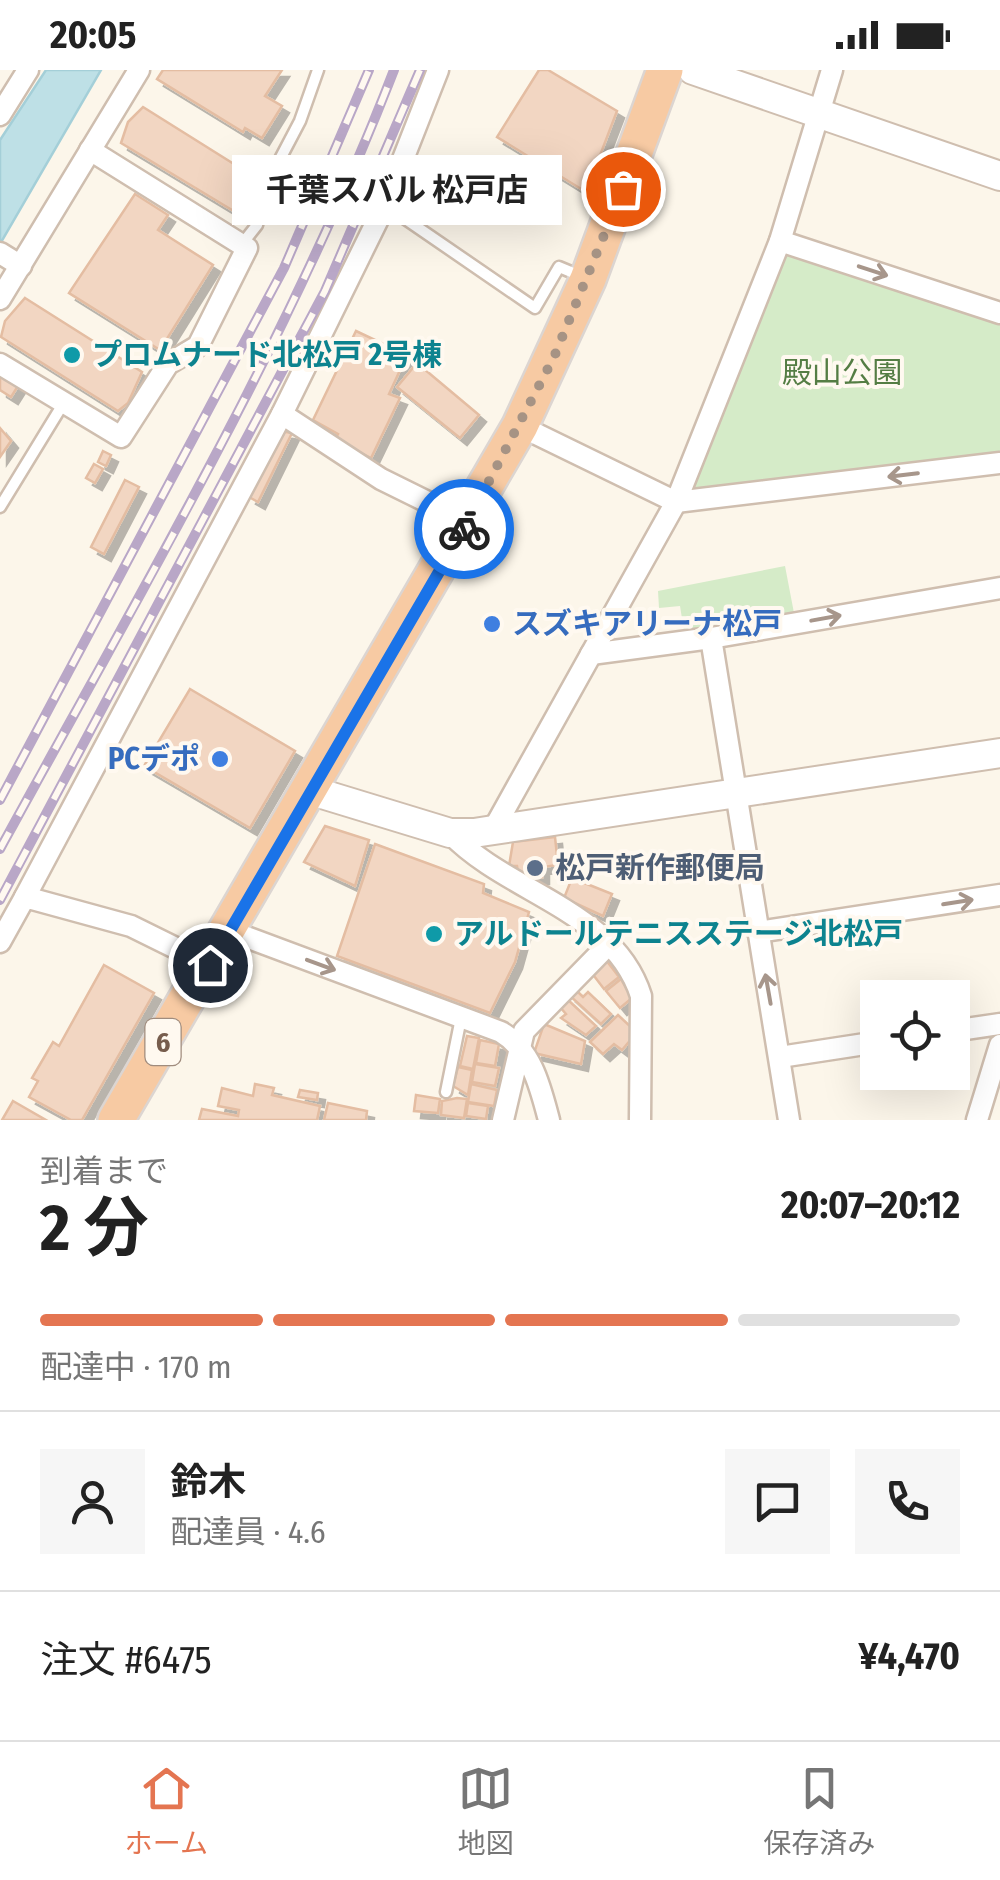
<!DOCTYPE html>
<html lang="ja">
<head>
<meta charset="utf-8">
<style>
  body { margin:0; font-family:"Fira Sans Condensed","Noto Sans JP",sans-serif; background:#f6f6f6; color:#222; height:100vh; display:flex; flex-direction:column; font-size:38px; white-space:nowrap }
  * { box-sizing:border-box; margin:0 }
  p { font-size:32px; color:#767676 }
  .icon { flex:none; width:55px; height:55px; fill:none; stroke:currentColor; stroke-width:2; stroke-linecap:round; stroke-linejoin:round }
  .map { position:relative; height:1050px; overflow:hidden }
  .panel { display:flex; flex-direction:column; background:#fff; flex:1 }
  .panel>* { flex:none }
  .fabs { position:absolute; left:860px; top:910px; display:grid; gap:20px }
  .fabs a { display:grid; place-items:center; width:110px; height:110px; border-radius:0px; background:#fff; box-shadow:0 10px 40px #0002; font-size:50px }
  .pin { position:absolute; display:grid; place-items:center; width:85px; height:85px; color:#fff; margin:-42px; border:5px solid #fff; border-radius:50%; box-shadow:0 2px 10px #0007 }
  .courier { position:absolute; display:grid; place-items:center; width:100px; height:100px; margin:-50px; border:8px solid #1a73e8; border-radius:50%; background:#fff; color:#222; box-shadow:0 2px 12px #0007 }
  .bubble { position:absolute; height:70px; border-radius:0px; background:#fff; box-shadow:0 10px 40px #0002; font-size:32px; font-weight:700; line-height:70px; text-align:center }
  .head em { font-style:normal; font-weight:700 }
  .head div { display:flex; flex-direction:column-reverse }
  .head { display:flex; align-items:center; justify-content:space-between; height:170px; padding:0 40px }
  h1 { font-size:65px; font-weight:700; line-height:75px }
  .bar { display:grid; grid-template-columns:repeat(4,1fr); gap:15px 10px; align-content:center; height:120px; padding:0 40px }
  .bar i { height:12px; border-radius:8px; background:#e0e0e0 }
  .bar .current { background:#e47551 }
  .bar p { grid-column:span 4 }
  .line { display:flex; align-items:center; gap:25px; padding:0 40px; border-top:2px solid #e0e0e0 }
  .line div { flex:1 }
  .round { display:grid; place-items:center; flex:none; width:105px; height:105px; border-radius:0px; background:#f6f6f6 }
  .status { display:flex; justify-content:space-between; align-items:center; height:70px; padding:0 50px; background:#fff; direction:ltr }
  .status svg { height:28px; fill:currentColor }
  .tab-bar { display:flex; justify-content:space-around; align-items:center; height:140px; border-top:2px solid #e0e0e0; background:#fff; font-size:28px; color:#767676 }
  .tab-bar a { display:grid; justify-items:center; gap:5px }
  .tab-bar .current { color:#e47551 }
  .map>svg:first-child { display:block }
</style>
</head>
<body>
<div class="status"><b>20:05</b><svg viewBox="0 0 49 12"><path d="M0 12V9h3v3zM5 12V6h3v6zM10 12V3h3v9zM15 12V0h3v12zM26 1h20v11H26zM47 4h2v5h-2z"/></svg></div>
<div class="map">
<svg width="1000" height="1050" viewBox="0 0 1000 1050">
  <defs>
    <filter id="shadow"><feDropShadow dx="7" dy="7" stdDeviation="0" flood-color="#0004"/></filter>
  </defs>
  <rect width="100%" height="100%" fill="#fcf6ea"/>
  <g fill="#d5ebc8">
    <path d="M792,181l208,71v130l-302,40 -6,-6 90,-230z"/>
    <path d="M785,496l9,47 -110,18 -4,-25 -21,2 -1,-17z"/>
  </g>
  <path fill="#bee0e6" stroke="#a4cfd8" stroke-width="2.5" d="M46,0h55l-101,174v-104z"/>
  <g fill="#f2d6c2" stroke="#e4bda2" stroke-width="2.5" filter="url(#shadow)">
    <path d="M163,0h119l-17,26 17,10 -20,32 -17,-10 -2,4 -86,-53z"/>
    <path d="M539,0h9l69,41 -31,81 -89,-55z"/>
    <path d="M143,37l110,69 -11,26 -10,8 -111,-67 7,-21z"/>
    <path d="M135,124l33,21 -10,15 55,35 -53,85 -91,-57z"/>
    <path d="M25,228l117,74 -14,31 -10,8 -117,-74 4,-16z"/>
    <path d="M356,261l51,24 -18,39 11,4 -29,60 -36,-18 3,-6 -25,-14z"/>
    <path d="M417,293l62,52 -19,23 -63,-51z"/>
    <path d="M0,305l18,11 -7,11 -11,-7z"/>
    <path d="M0,358l11,13 -11,16z"/>
    <path d="M280,361l12,2 -34,69 -9,-5z"/>
    <path d="M103,381l8,4 -5,11 -8,-4z"/>
    <path d="M94,394l9,5 -8,14 -9,-5z"/>
    <path d="M125,410l14,7 -35,67 -13,-7z"/>
    <path d="M190,619l105,62 -45,77 -106,-62z"/>
    <path d="M325,756l44,14 -14,46 -51,-24z"/>
    <path d="M555,767l3,28 -16,2v10l-13,1 -1,-6 -10,1 -1,-7h-8l4,-24z"/>
    <path d="M375,774l109,40 -1,9 46,19 -14,50 -25,51 -153,-57z"/>
    <path d="M572,808l40,16 -9,22 -39,-18z"/>
    <path d="M606,890l13,17 -15,12 -13,-17z"/>
    <path d="M104,895l50,28 -72,127h-11l-42,-23 9,-16 -6,-3 21,-36 6,4z"/>
    <path d="M621,909l11,19 -12,10 -14,-17z"/>
    <path d="M575,919l8,8 5,-5 23,22 -10,10 -32,-29z"/>
    <path d="M567,929l29,27 -10,9 -25,-17 5,-4 -6,-7z"/>
    <path d="M618,945l14,13 1,9 -11,13 -8,-6 -11,10 -13,-12z"/>
    <path d="M544,954l41,17 -4,23 -47,-11z"/>
    <path d="M467,966l12,2 -6,31 -13,-3z"/>
    <path d="M480,970l19,4 -4,22 -19,-3z"/>
    <path d="M475,994l24,4 -4,18 -23,-4z"/>
    <path d="M458,997l14,3 -4,25 -15,-9z"/>
    <path d="M255,1014l19,4 -2,7 48,11 -3,14h-118l3,-11 36,7 1,-6 -21,-4 4,-18 31,8z"/>
    <path d="M471,1014l26,6 -3,16 -26,-4z"/>
    <path d="M300,1020l18,3 -1,7 -19,-3z"/>
    <path d="M416,1025l24,4 -2,14 -24,-2z"/>
    <path d="M457,1028l10,1 -3,19 -23,-3 1,-14z"/>
    <path d="M13,1031l33,19h-44z"/>
    <path d="M328,1033l39,8 -1,9h-42z"/>
    <path d="M468,1033l20,3 -2,13 -20,-3z"/>
  </g>
  <g fill="none" stroke-linecap="round" stroke-linejoin="round">
    <g stroke="#cfbeaf" stroke-width="15">
      <g id="service">
        <path d="M385,135l150,103 24,-41 24,10"/>
        <path d="M242,174l15,-19 11,-43 32,-61 18,-51"/>
        <path d="M0,437l63,-103"/>
        <path d="M446,1022l15,-74"/>
      </g>
    </g>
    <g stroke="#cfbeaf" stroke-width="25">
      <g id="minor">
        <path d="M0,45l28,-45"/>
        <path d="M780,171l220,72"/>
        <path d="M0,183l21,13"/>
        <path d="M0,229l139,-229"/>
        <path d="M0,294l121,73 47,-73 30,-18 49,-98 -157,-98"/>
        <path d="M282,344l99,65 87,43"/>
        <path d="M520,356l156,76 324,-39"/>
        <path d="M711,568l78,482"/>
        <path d="M591,584l120,-16 289,-50"/>
        <path d="M493,760l183,-328 104,-261 52,-171"/>
        <path d="M450,763c57,60 164,77 191,163l-1,124"/>
        <path d="M25,827l257,-483 103,-209 53,-135"/>
        <path d="M230,861l271,101c31,19 39,54 48,88"/>
        <path d="M758,862l242,-37"/>
        <path d="M0,872l25,-45 106,29 79,39"/>
        <path d="M952,961l48,-7"/>
        <path d="M780,987l98,-15"/>
        <path d="M503,1050l21,-89 85,-87"/>
        <path d="M977,1050l23,-75"/>
      </g>
    </g>
    <g stroke="#cfbeaf" stroke-width="32">
      <g id="tertiary">
        <path d="M693,0l307,106"/>
        <path d="M309,720l141,43h24l526,-80"/>
      </g>
    </g>
    <g stroke="#dcd5d1" stroke-width="40">
      <path id="trunk" d="M116,1050l404,-694 68,-147 77,-209"/>
    </g>
    <use href="#service" stroke="#fff" stroke-width="10"/>
    <use href="#minor" stroke="#fff" stroke-width="20"/>
    <use href="#tertiary" stroke="#fff" stroke-width="28"/>
    <use href="#trunk" stroke="#f7caa3" stroke-width="35"/>
    <g stroke="#b9a7c7" stroke-width="10">
      <g id="rail">
        <path d="M0,730l284,-532 85,-198"/>
        <path d="M0,779c139,-255 289,-507 394,-779"/>
        <path d="M0,830l325,-609 95,-221"/>
      </g>
    </g>
    <use href="#rail" stroke="#fff9f0" stroke-width="6" stroke-dasharray="19" stroke-linecap="butt"/>
  </g>
  <defs><path id="oneway-shaft" d="M-6 0H5M1.5-3L5.5 0L1.5 3" fill="none" stroke-width="1.6" stroke-linecap="round" stroke-linejoin="round" transform="scale(2.5)"/></defs>
  <g stroke="#a7968b">
    <use href="#oneway-shaft" transform="translate(873 201) rotate(18)"/>
    <use href="#oneway-shaft" transform="translate(903 405) rotate(173)"/>
    <use href="#oneway-shaft" transform="translate(826 548) rotate(-10)"/>
    <use href="#oneway-shaft" transform="translate(958 832) rotate(-9)"/>
    <use href="#oneway-shaft" transform="translate(321 895) rotate(20)"/>
    <use href="#oneway-shaft" transform="translate(768 919) rotate(-100)"/>
  </g>
  <g fill="none" stroke-linecap="round" stroke-linejoin="round">
    <path stroke="#a69384" stroke-width="10" stroke-dasharray="0 18" d="M464,459l90,-172 69,-168"/>
    <path stroke="#1a73e8" stroke-width="12" d="M210,895l254,-436"/>
  </g>
  <g fill="#0f9aa8" stroke="#fff9f0" stroke-width="4">
    <circle cx="72" cy="285" r="10"/>
    <circle cx="434" cy="864" r="10"/>
  </g>
  <g fill="#3f7fe0" stroke="#fff9f0" stroke-width="4">
    <circle cx="492" cy="554" r="10"/>
    <circle cx="220" cy="689" r="10"/>
  </g>
  <circle fill="#5c6f8a" stroke="#fff9f0" stroke-width="4" cx="535" cy="798" r="10"/>
  <g text-anchor="middle" dominant-baseline="central" stroke-width="8" stroke-linejoin="round" paint-order="stroke">
    <rect fill="#fff9f0" stroke="#a08c7e" stroke-width="2.5" x="145.5" y="949" width="35" height="46" rx="8"/>
    <g font-size="28" font-weight="bold" fill="#775d4d">
      <text x="163" y="972">6</text>
    </g>
    <g font-size="30" font-weight="bold" fill="#0d838f" stroke="#fff9f0" text-anchor="start">
      <text x="92" y="285">プロムナード北松戸 2号棟</text>
      <text x="454" y="864">アルドールテニスステージ北松戸</text>
    </g>
    <g font-size="30" fill="#547d44" stroke="#fff9f0">
      <text x="842" y="303">殿山公園</text>
    </g>
    <g font-size="30" font-weight="bold" fill="#366cbe" stroke="#fff9f0" text-anchor="start">
      <text x="512" y="554">スズキアリーナ松戸</text>
      <text x="200" y="689" text-anchor="end">PCデポ</text>
    </g>
    <g font-size="30" font-weight="bold" fill="#4e5e75" stroke="#fff9f0" text-anchor="start">
      <text x="555" y="798">松戸新作郵便局</text>
    </g>
  </g>
</svg>
<div class="fabs">
<a><svg class="icon" aria-label="locate" viewBox="0 0 24 24"><circle cx="12" cy="12" r="6"/><path d="M12 2v4M12 18v4M2 12h4M18 12h4"/></svg></a>
</div>
<div class="pin" style="left:623px;top:119px;background:#ea580c"><svg class="icon" aria-label="bag" viewBox="0 0 24 24"><path d="M5 8h14l-1 12H6zM9 8a3 3 0 0 1 6 0"/></svg></div>
<div class="pin" style="left:210px;top:895px;background:#1f2937"><svg class="icon" aria-label="home" viewBox="0 0 24 24"><path d="M3 11l9-7 9 7M6 9v11h12V9"/></svg></div>
<div class="courier" style="left:464px;top:459px"><svg class="icon" aria-label="bike" viewBox="0 0 24 24"><circle cx="6" cy="16" r="4"/><circle cx="18" cy="16" r="4"/><path d="M6 16l4-8h5l3 8M10 8l3 8H6M13 5h3"/></svg></div>
<div class="bubble" style="left:232px;top:85px;width:330px">千葉スバル 松戸店</div>
</div>
<section class="panel">
<div class="head"><div><h1>2 分</h1><p>到着まで</p></div><em>20:07–20:12</em></div>
<div class="bar"><i class="current"></i><i class="current"></i><i class="current"></i><i></i><p>配達中 · 170 m</p></div>
<div class="line" style="height:180px"><a class="round"><svg class="icon" aria-label="person" viewBox="0 0 24 24"><circle cx="12" cy="8" r="4"/><path d="M4 21q1-7 8-7t8 7"/></svg></a><div><b>鈴木</b><p>配達員 · 4.6</p></div><a class="round"><svg class="icon" aria-label="chat" viewBox="0 0 24 24"><path d="M4 5h16v11H9l-5 4z"/></svg></a><a class="round"><svg class="icon" aria-label="phone" viewBox="0 0 24 24"><path d="M5 4h4l2 5-3 2q2 4 5 5l2-3 5 2v4C11 20 4 13 5 4z"/></svg></a></div>
<div class="line" style="height:130px"><div>注文 #6475</div><b>¥4,470</b></div>
</section>
<nav class="tab-bar">
<a class="current"><svg class="icon" aria-label="home" viewBox="0 0 24 24"><path d="M3 11l9-7 9 7M6 9v11h12V9"/></svg>ホーム</a>
<a><svg class="icon" aria-label="map" viewBox="0 0 24 24"><path d="M3 6l6-2 6 2 6-2v14l-6 2-6-2-6 2zM9 4v14M15 6v14"/></svg>地図</a>
<a><svg class="icon" aria-label="saved" viewBox="0 0 24 24"><path d="M7 4h10v16l-5-4-5 4z"/></svg>保存済み</a>
</nav>
</body>
</html>
